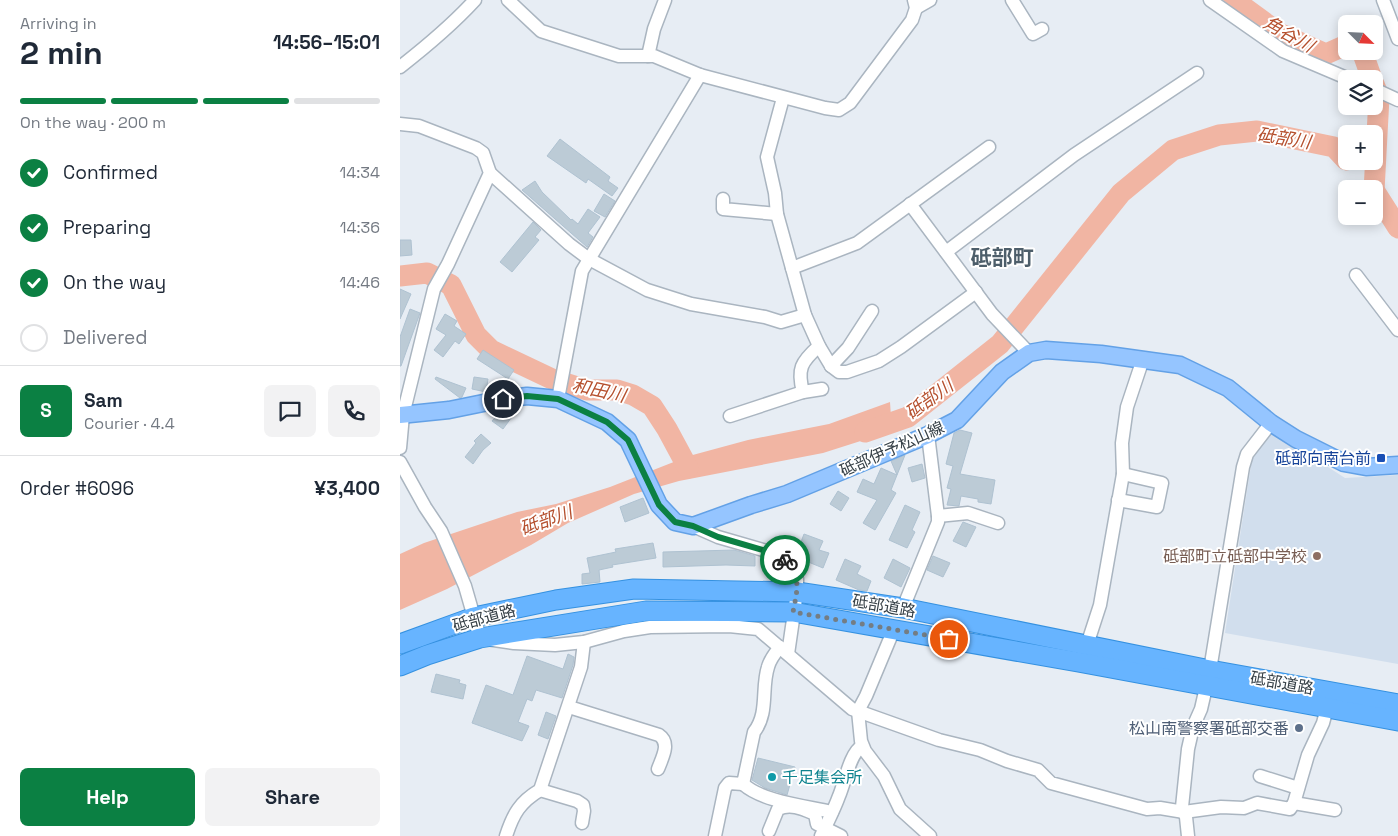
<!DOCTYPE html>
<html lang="en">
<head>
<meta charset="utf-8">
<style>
  body { margin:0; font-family:"Space Grotesk","Noto Sans JP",sans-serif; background:#f2f2f3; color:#1f2937; height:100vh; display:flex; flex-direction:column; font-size:19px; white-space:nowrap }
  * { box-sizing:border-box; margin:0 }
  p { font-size:16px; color:#747a83 }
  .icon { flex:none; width:28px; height:28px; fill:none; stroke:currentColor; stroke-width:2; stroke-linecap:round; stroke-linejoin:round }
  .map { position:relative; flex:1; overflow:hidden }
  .panel { display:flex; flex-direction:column; background:#fff; width:400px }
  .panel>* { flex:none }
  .needle { width:32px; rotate:114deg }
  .buttons { position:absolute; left:938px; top:15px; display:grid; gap:10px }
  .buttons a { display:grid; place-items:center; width:45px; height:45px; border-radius:8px; background:#fff; box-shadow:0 2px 12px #0003; font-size:25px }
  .pin { position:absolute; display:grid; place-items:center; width:42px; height:42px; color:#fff; margin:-21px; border:2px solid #fff; border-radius:50%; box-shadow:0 1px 5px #0007 }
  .courier { position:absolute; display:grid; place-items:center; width:50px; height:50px; margin:-25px; border:4px solid #0b8043; border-radius:50%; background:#fff; color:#222; box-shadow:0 1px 6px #0007 }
  .summary em { font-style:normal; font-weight:600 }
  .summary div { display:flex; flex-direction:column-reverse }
  .summary { display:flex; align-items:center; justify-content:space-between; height:85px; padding:0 20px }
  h1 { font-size:32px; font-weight:600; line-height:38px }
  .bar { display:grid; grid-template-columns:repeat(4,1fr); gap:8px 5px; align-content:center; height:60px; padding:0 20px }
  .bar i { height:6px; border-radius:4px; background:#e0e1e3 }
  .bar .active { background:#0b8043 }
  .bar p { grid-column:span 4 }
  .line { display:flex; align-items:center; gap:12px; padding:0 20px; border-top:1px solid #e0e1e3 }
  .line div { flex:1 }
  .round { display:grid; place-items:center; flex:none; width:52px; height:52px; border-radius:8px; background:#f2f2f3 }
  ol { padding:0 20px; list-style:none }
  li { display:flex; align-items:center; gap:15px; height:55px }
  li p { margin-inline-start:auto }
  li .icon { padding:5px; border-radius:50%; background:#0b8043; color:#fff; stroke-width:4 }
  li:last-child { color:#747a83 }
  li i { width:28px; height:28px; border:2px solid #e0e1e3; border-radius:50% }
  .action { display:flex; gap:10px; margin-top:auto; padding:10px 20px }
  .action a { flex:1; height:58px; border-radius:8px; background:#0b8043; color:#fff; font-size:20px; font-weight:600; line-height:58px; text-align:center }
  .action a+a { background:#f2f2f3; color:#1f2937 }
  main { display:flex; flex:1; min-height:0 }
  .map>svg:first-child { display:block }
</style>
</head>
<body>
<main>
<section class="panel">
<div class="summary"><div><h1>2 min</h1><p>Arriving in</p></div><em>14:56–15:01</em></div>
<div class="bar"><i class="active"></i><i class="active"></i><i class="active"></i><i></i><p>On the way · 200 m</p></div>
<ol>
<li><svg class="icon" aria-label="check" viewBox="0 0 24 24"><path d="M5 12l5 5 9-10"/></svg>Confirmed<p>14:34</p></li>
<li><svg class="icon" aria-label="check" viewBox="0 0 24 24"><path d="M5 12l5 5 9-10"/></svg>Preparing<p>14:36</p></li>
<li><svg class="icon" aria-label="check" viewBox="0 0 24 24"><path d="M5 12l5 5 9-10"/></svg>On the way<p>14:46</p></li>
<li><i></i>Delivered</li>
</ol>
<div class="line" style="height:90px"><b class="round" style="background:#0b8043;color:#fff">S</b><div><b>Sam</b><p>Courier · 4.4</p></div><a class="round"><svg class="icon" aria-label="chat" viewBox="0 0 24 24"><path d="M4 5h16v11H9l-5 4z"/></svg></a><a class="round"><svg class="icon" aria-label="phone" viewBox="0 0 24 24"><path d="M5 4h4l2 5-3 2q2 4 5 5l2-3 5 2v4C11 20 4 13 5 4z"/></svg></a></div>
<div class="line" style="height:65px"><div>Order #6096</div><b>¥3,400</b></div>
<div class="action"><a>Help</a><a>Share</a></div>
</section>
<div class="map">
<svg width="998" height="836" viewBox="0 0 998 836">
  <rect width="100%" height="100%" fill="#e7edf4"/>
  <path fill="#d1deed" d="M872,431l73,47 53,-3v189l-173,-31 27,-174z"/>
  <path fill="#f1b5a3" d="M490,402l2,29 -69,22 -144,28 -45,13 -66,29 -37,22 -84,44 -47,21v-56l24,-11 93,-31 39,-8 54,-17 79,-31 59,-16 81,-16z"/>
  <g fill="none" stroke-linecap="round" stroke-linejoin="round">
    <g stroke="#f1b5a3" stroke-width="21">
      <path d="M834,0l45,33 47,21 20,-9"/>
      <path d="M962,51l10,28"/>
      <path d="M974,84l5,13 -5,94"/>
      <path d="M974,190l24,38"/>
      <path d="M0,276l27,-3 24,12 25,50 15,15 61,29 35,11h30l16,5 19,11 15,23 21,39"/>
      <path d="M465,432l43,-15 92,-73 121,-151 52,-43 46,-15 38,-4 77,16 12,13"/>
    </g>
  </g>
  <g fill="#bccbd6" stroke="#afc2d1">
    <path d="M160,139l50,38 -2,4 10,7 -6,8 -24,-17 -2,4 -39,-27z"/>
    <path d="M135,181l7,11 29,28 1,-1 6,5 10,-15 12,8 -12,16 5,4 -6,10 -65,-57z"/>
    <path d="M204,194l11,7 -10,16 -11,-6z"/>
    <path d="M133,222l8,8 -6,7 4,3 -27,32 -12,-10z"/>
    <path d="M0,240h11l1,15 -12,1z"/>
    <path d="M0,289l11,5 -11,25z"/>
    <path d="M10,309l10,4 -19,53h-1v-29z"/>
    <path d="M45,314l12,7 -3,5 12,8 -7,10 -4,-3 -12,16 -9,-7 12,-15 -10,-6z"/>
    <path d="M83,350l31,20 -6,9 -31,-20z"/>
    <path d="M36,377l30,11 -4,9 -2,1 -25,-19z"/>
    <path d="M74,377l14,2 -2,13 -14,-3z"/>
    <path d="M103,409h4l7,5 -11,15 -11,-8z"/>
    <path d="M560,430l12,3 -12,41 35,6 -4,24 -13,-2v-3l-17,-3 -2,10 -12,-1 4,-16 -4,-1 6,-22 -7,-2 8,-31z"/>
    <path d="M81,434l10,9 -8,7 -10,14 -8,-7 11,-14 -2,-2z"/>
    <path d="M505,455l-14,35 5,3 -21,37 -12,-7 14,-23 -20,-8 6,-13 11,5 7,-16 16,7 -6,-14z"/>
    <path d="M522,464l3,14 -13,4 -4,-14z"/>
    <path d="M438,491l11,7 -8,13 -11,-7z"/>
    <path d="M243,498l6,15 -24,9 -5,-15z"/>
    <path d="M505,505l15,7 -8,18 3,2 -8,16 -18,-8z"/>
    <path d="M563,522l13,5 -10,20 -13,-6z"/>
    <path d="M404,534l19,7 -4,9 10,3 -6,15 -22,-9 3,-6 -6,-3z"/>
    <path d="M253,543l3,15 -44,7 1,2 -14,3 1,12 -18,2v-10l8,-1 -3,-15 29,-6 -1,-3z"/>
    <path d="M334,550l21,6v10l-29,-1 -63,2v-15z"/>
    <path d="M533,556l17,7 -7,14 -16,-7z"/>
    <path d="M445,559l16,7 -4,8 14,7 -4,10 -8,-1 -23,-10z"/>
    <path d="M493,559l17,9 -9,19 -17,-9z"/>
    <path d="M168,654l6,3 -1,8 -11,33 -26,-8 -4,11 -5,-2 -9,23 11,4 -7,15 -50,-18 14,-38 27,10 14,-39 36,13z"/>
    <path d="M36,674l24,6 -1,3 7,2 -3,14 -32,-7z"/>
    <path d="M146,712l10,4 -8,23 -10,-4z"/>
    <path d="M358,758l37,9 -8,28 -22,-7 -13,-8z"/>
  </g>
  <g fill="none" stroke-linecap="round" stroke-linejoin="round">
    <g stroke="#aab5c0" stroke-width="15">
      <g id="minor">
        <path d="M108,0l33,31 78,25h35l46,19 125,33 14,2 11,-7 62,-83 4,-12 -2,-8"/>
        <path d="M612,0l21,34 9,-5"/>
        <path d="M810,0l73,51 66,28"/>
        <path d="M983,0l15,39"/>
        <path d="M516,8l14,-8"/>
        <path d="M248,56l6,-27 11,-29"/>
        <path d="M0,67c27,-21 52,-42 75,-67"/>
        <path d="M974,89l24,11"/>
        <path d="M383,98l-16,59 8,36 2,21 28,101 14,31 12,20 8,6h8l32,-11 22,-14 75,-55"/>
        <path d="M0,124l19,2 57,22 7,5 7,20 -42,91 -14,25 -31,126 -3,33"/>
        <path d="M90,173l79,71 20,15 58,31 44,14 74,13 16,5 24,-7"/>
        <path d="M323,199v10l54,5"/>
        <path d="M510,204l82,110 37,39"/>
        <path d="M546,252l128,-97 123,-82"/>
        <path d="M392,268l65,-25 132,-96"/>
        <path d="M956,275l42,55"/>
        <path d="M431,366l17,-18 24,-37"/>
        <path d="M403,392c-6,-23 -2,-30 16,-46"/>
        <path d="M158,399l24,-128 118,-196"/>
        <path d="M330,416l73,-24 19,-3"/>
        <path d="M0,462l25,45 16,24 24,55 15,52 34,5 41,2 29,-3 40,-11 26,-4 79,-1 29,3 94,80 87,31 41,10 27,11 31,9 13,13 96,26 13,-1 24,4 37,-5 23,1 13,-5 33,6 4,-6 14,-48 15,-32 4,-15"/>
        <path d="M718,500l39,7 5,-24 -39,-9"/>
        <path d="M538,516l30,-3 30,10"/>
        <path d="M293,526l25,11 52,15 15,7 8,9 4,11v13l-9,62"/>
        <path d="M503,608l35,-86v-6l-10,-81"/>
        <path d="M494,629l-28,67 -8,15 3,30 4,10 19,25 16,33 30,27"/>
        <path d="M687,645l13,-40 23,-131 -1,-31 5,-36 16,-48"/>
        <path d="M169,707l90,28c12,8 3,23 -1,34"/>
        <path d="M860,776l38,12"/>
        <path d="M343,784c20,18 63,22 89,28"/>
        <path d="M140,790l37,11 6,4 1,6 -2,12"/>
        <path d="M894,803l41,7"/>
        <path d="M369,831l9,-22c13,-6 25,0 37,5l2,10 24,12"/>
        <path d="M106,836c7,-22 14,-34 34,-46l41,-123 3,-25"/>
        <path d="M315,836l10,-48 4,-5 14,1 11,-52c15,-19 7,-44 14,-65 2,-8 7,-14 12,-20"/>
        <path d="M421,836c6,-13 13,-26 18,-40 6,-14 11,-43 23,-50"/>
        <path d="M788,836l-2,-19 -4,-10 6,-58 5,-22 8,-18 9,-39 33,-203 4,-13 24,-31"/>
      </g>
    </g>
    <g stroke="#63a1e6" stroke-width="19">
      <path id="major" d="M0,415l49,-5 54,-11 24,-3 31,3 49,23 21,18 31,65 16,17 18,4 58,-21 36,-11 141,-59 29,-15 45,-48 27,-19 17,-3 55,4 79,11 48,23 43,35 25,16 48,24 22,4 32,-2"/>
    </g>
    <g stroke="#3591e0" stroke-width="21">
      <g id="highway">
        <path d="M0,644l74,-27 82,-17 78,-11 163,3 106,16 307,62 188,34"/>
        <path d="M0,666l27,-11 53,-17 166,-27 147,1 285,50 320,59"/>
      </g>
    </g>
    <use href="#minor" stroke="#fff" stroke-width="12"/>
    <use href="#major" stroke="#95c5ff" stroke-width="16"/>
    <use href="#highway" stroke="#67b4ff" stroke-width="19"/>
  </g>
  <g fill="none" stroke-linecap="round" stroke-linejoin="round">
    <path stroke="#747d84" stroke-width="5" stroke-dasharray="0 9" d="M385,560c17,17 12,31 8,52l156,27"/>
    <path stroke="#0b8043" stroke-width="6" d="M103,399l24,-3 31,3 49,23 21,18 31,65 16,17 18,4 25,11 52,15 15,8"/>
  </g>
  <rect fill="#1a4fb4" stroke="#fff" stroke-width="2" x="976" y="453" width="10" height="10" rx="2.5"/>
  <circle fill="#8d6e63" stroke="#fff" stroke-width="2" cx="917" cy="556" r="5"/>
  <circle fill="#5c6f8a" stroke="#fff" stroke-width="2" cx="899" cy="728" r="5"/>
  <circle fill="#0f9aa8" stroke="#fff" stroke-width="2" cx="372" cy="777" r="5"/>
  <g text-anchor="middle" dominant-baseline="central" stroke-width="4" stroke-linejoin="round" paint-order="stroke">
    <g font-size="16" fill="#364047" stroke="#fff">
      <text transform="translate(492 449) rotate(-24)">砥部伊予松山線</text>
      <text transform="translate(484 606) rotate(10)">砥部道路</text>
      <text transform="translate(84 618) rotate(-15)">砥部道路</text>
      <text transform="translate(882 683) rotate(10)">砥部道路</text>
    </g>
    <g font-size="16" fill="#164399" stroke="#fff" text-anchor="end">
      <text x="971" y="458">砥部向南台前</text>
    </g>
    <g font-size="16" fill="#785e54" stroke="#fff" text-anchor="end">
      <text x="907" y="556">砥部町立砥部中学校</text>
    </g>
    <g font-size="16" fill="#4e5e75" stroke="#fff" text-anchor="end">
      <text x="889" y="728">松山南警察署砥部交番</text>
    </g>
    <g font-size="16" fill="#0d838f" stroke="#fff" text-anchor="start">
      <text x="382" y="777">千足集会所</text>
    </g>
    <g font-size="18" font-style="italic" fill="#b54f2d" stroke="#fff">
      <text transform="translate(889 34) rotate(29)">角谷川</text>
      <text transform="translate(884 138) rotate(9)">砥部川</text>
      <text transform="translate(199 390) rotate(12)">和田川</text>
      <text transform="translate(529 399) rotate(-36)">砥部川</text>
      <text transform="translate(146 520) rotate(-20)">砥部川</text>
    </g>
    <g font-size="21" font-weight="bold" fill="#4d5e6a" stroke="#fff">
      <text x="602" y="257">砥部町</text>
    </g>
  </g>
</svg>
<div class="buttons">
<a><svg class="needle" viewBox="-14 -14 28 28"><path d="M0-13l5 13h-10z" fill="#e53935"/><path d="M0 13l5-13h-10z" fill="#747a83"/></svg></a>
<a><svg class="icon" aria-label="layers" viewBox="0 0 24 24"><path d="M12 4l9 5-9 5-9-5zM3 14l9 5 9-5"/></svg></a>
<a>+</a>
<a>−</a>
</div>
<div class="pin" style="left:549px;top:639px;background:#ea580c"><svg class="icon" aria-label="bag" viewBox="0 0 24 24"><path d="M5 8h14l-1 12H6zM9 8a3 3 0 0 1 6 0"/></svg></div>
<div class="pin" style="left:103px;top:399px;background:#1f2937"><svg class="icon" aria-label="home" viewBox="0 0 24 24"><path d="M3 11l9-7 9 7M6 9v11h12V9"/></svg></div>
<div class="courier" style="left:385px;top:560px"><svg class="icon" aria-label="bike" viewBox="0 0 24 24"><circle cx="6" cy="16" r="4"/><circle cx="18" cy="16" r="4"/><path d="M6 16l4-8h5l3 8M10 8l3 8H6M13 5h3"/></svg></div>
</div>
</main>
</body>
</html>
